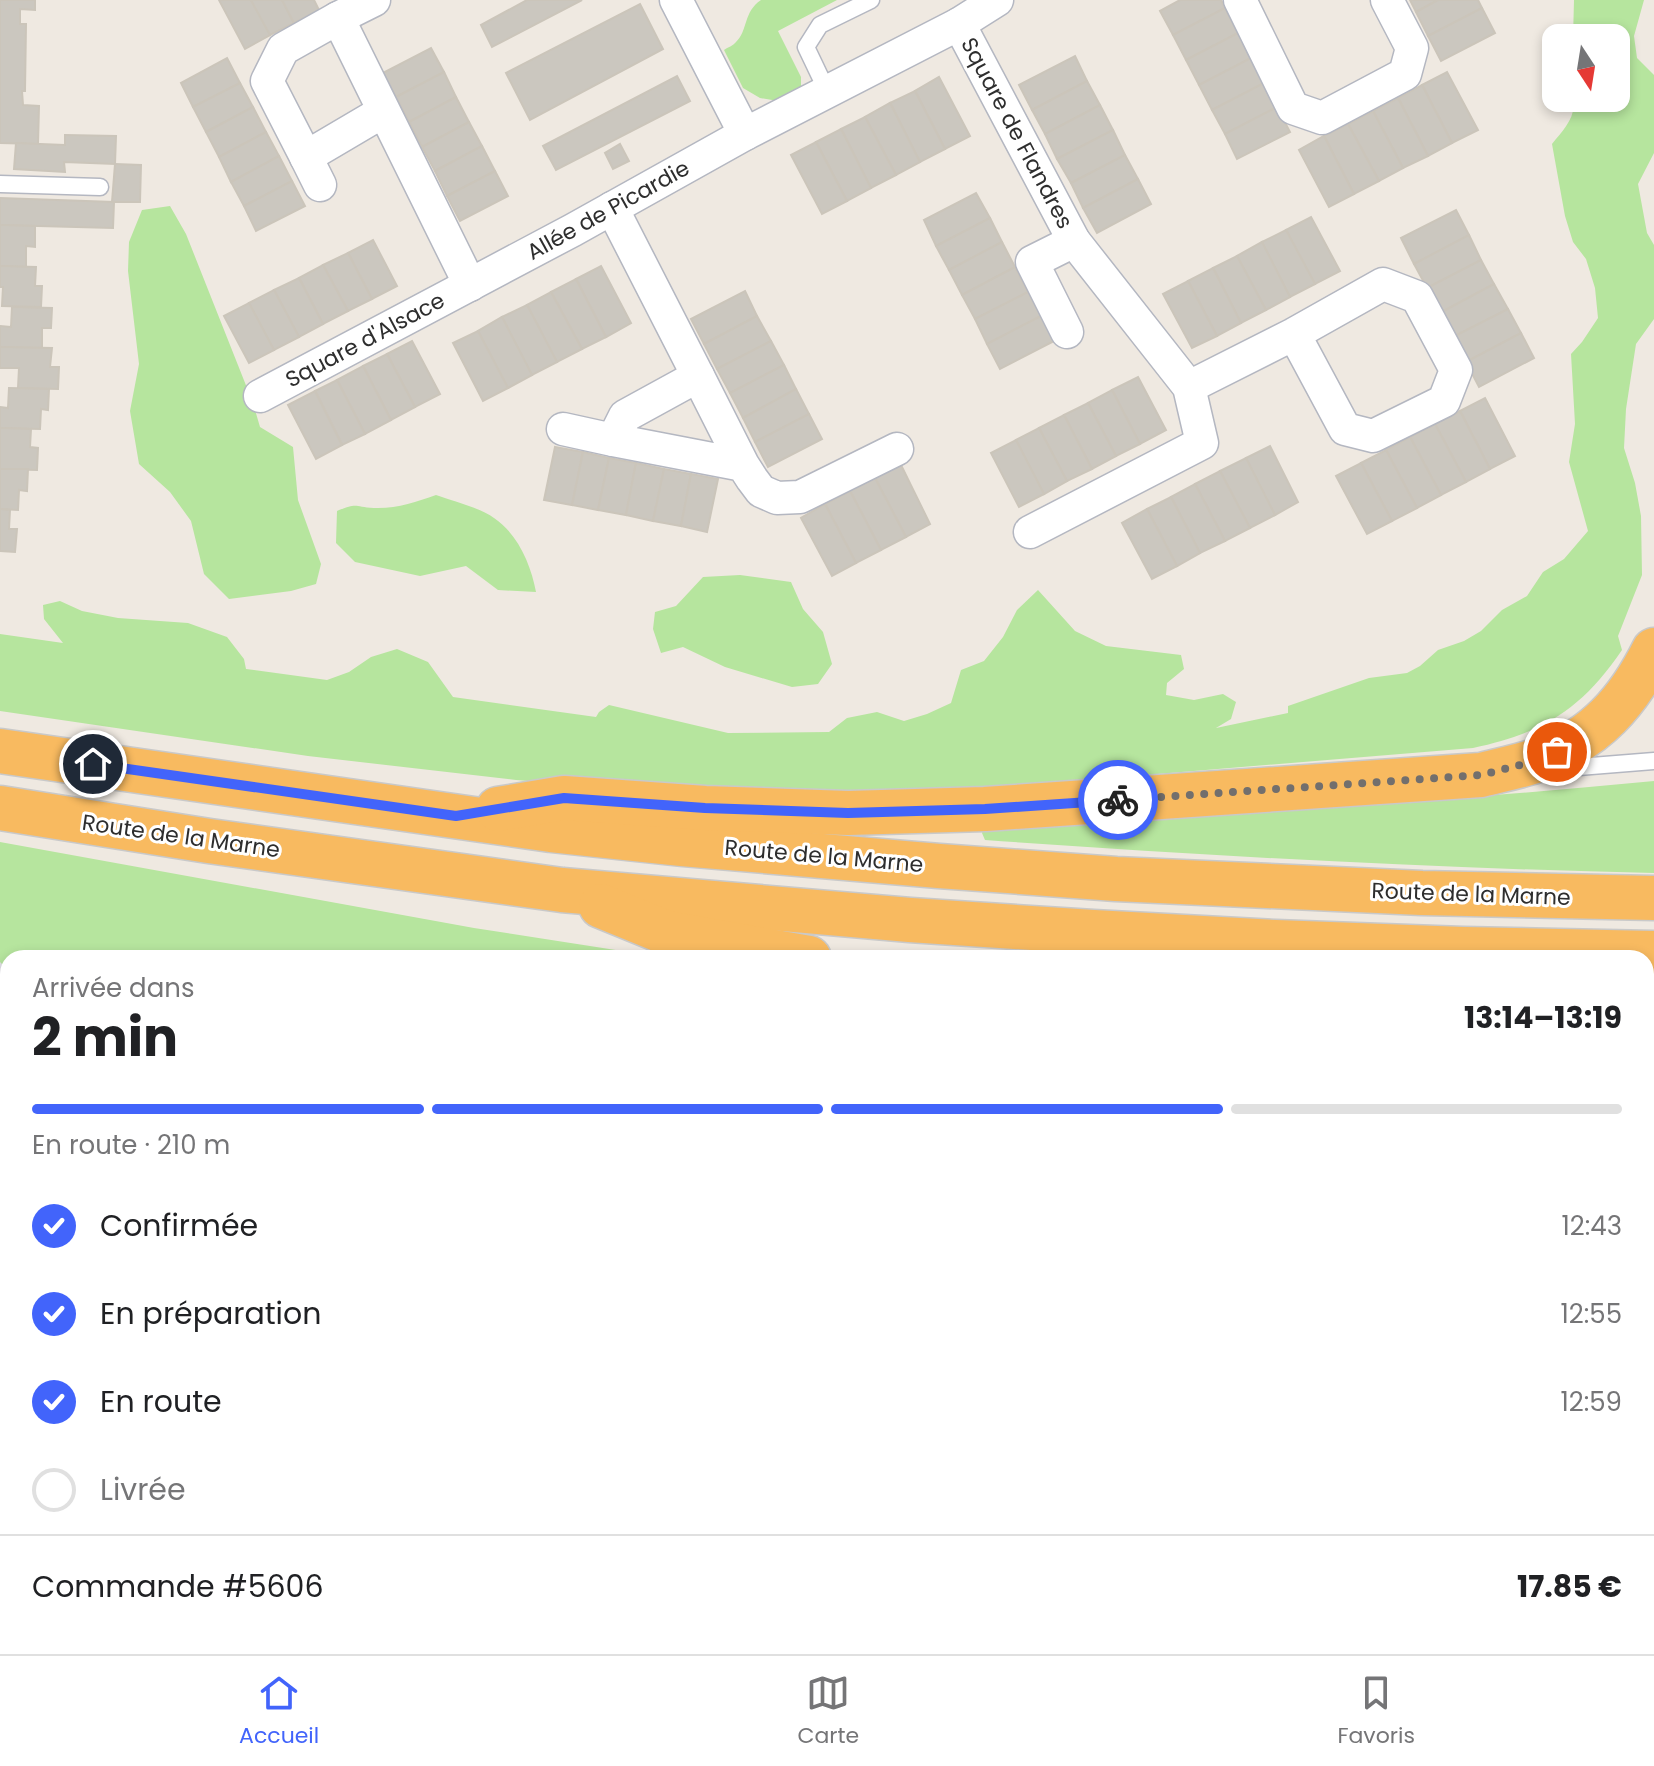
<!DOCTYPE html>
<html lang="fr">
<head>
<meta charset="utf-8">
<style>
  body { margin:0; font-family:Poppins,sans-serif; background:#f6f6f6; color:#202124; height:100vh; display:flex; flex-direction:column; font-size:30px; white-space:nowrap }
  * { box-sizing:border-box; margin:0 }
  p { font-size:26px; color:#757577 }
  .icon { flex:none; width:44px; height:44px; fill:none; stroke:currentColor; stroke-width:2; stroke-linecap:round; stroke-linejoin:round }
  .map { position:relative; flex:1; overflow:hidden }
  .side { position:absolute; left:0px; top:950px; width:1654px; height:704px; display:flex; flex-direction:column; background:#fff; border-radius:24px 24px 0 0; box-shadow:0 4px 12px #0003 }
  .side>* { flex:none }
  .needle { width:52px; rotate:168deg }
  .tools { position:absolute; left:1542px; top:24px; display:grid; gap:16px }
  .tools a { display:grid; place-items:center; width:88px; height:88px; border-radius:16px; background:#fff; box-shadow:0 4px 12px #0003; font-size:40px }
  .pin { position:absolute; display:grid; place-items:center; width:68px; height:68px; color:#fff; margin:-34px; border:4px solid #fff; border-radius:50%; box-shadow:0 2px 8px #0007 }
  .courier { position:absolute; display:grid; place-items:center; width:80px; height:80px; margin:-40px; border:6px solid #4264fb; border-radius:50%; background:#fff; color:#222; box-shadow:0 2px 10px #0007 }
  .overview em { font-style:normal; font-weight:700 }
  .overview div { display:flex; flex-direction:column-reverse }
  .overview { display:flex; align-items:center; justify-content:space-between; height:136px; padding:0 32px }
  h1 { font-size:52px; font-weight:700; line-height:60px }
  .bar { display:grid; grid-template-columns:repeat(4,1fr); gap:12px 8px; align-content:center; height:96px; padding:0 32px }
  .bar i { height:10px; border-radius:6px; background:#e0e0e0 }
  .bar .selected { background:#4264fb }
  .bar p { grid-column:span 4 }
  .line { display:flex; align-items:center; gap:20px; padding:0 32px; border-top:2px solid #e0e0e0 }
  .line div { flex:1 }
  ol { padding:0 32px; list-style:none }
  li { display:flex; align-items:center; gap:24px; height:88px }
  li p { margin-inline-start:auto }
  li .icon { padding:8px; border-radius:50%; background:#4264fb; color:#fff; stroke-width:4 }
  li:last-child { color:#757577 }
  li i { width:44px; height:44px; border:4px solid #e0e0e0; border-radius:50% }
  .menu { display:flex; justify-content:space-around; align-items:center; height:112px; border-top:2px solid #e0e0e0; background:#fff; font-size:22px; color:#757577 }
  .menu a { display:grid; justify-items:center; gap:4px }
  .menu .selected { color:#4264fb }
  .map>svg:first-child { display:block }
</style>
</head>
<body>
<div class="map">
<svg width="1654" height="1654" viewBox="0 0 1654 1654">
  <rect width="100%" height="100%" fill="#efe9e1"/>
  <path fill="#e3e1e8" d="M0,902l8,56v688h1638v-413l8,7v414h-1654z"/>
  <g fill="#b6e59e">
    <path d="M761,0h76l-59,31 23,46v11l-23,13 -18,-3 -17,-10 -19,-38c4,-3 9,-4 12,-8 12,-11 7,-30 25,-42z"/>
    <path d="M1574,0h70l-10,36 3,22 17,17v78l-16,31 9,49 7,12v74l-18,25 -10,65 -2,39 11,35 6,33 1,59 -24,61 4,14c-41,60 -79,83 -149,98l-376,31 -133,14 -320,-3 -128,-10 -208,-24 -308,-45v-77l63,9 -19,-24 -1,-14 17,-4 22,10 36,7 70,5 39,14 17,22 2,10 81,11 22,-8 22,-15 26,-8 31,13 25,35 143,20 3,-5 10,-7 119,28 101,-1 18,-14 30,-6 27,9 23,-7 24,-11 10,-33 23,-9 19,-24 14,-27 21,-20 37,41 31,15 75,9 3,14 -17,14 -1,12 28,5 29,-6 13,8 -5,17 -15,9 72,-15v-7l81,-28 38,-5 13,-7 18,-16 26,-9 17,-10 21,-21 25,-14 16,-24 21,-13 24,-28 -19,-69 6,-38 -4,-70 11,-12 16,-24 -3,-30 -9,-29 -13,-17 -8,-26 -13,-72c11,-14 26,-28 20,-46h44v-60h-43z"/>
    <path d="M170,206l16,28 67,169 7,24 33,20 5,53 23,64 -5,20 -25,7 -62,8 -25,-25 -13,-53 -21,-29 -31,-28 -9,-53 9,-47 -11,-93 1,-29 13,-32z"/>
    <path d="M436,495c16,6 45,13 58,23 24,16 37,47 42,74l-38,-2 -32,-24 -46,10 -65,-14 -19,-19 1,-32c21,-9 17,-4 37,-3 22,1 42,-6 62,-13z"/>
    <path d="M740,575l51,7 12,27 20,23 9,32 -14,20 -26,3 -67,-20 -42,-20 -22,6 -8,-24 2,-17 21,-6 27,-29z"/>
    <path d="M1654,781v92c-223,-5 -446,-17 -669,-33l-3,-7 2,-7c223,-12 447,-23 670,-45z"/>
    <path d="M0,842l474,86 193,30h-659v21l-6,-15 -2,-2z"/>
    <path d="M1646,976l8,1v139l-8,-2z"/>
    <path d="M1646,1137l8,2v140l-8,-11z"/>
  </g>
  <g fill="#cbc7bf" stroke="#cbc5ba" stroke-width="2">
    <path d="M0,0h35v10l-15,-1v15h6l-1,67h-3l1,14 16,1 -1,38 -38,-1z"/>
    <path d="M219,0h32l19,35 -25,14z"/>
    <path d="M251,0h31l12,23 -24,12z"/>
    <path d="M282,0h32l5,10 -25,13z"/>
    <path d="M527,0h55l-90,47 -11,-22z"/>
    <path d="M1180,0h41l4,8 -52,27 -13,-24z"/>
    <path d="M1410,0h28l-22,12z"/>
    <path d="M1438,0h40l4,8 -54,28 -12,-24z"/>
    <path d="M640,4l23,45 -133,71 -24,-47z"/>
    <path d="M1225,8l13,25 -52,27 -13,-25z"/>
    <path d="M1482,8l13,25 -54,28 -13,-25z"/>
    <path d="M1238,33l13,25 -52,27 -13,-25z"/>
    <path d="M431,48l13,24 -48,25 -13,-24z"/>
    <path d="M1075,56l12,25 -55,29 -13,-25z"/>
    <path d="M227,58l13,25 -47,24 -12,-24z"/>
    <path d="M1251,58l13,25 -52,27 -13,-25z"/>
    <path d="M444,72l12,25 -47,25 -13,-25z"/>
    <path d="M1447,72l31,58 -26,13 -30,-58z"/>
    <path d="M677,76l13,25 -134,69 -13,-24z"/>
    <path d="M939,77l31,59 -25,13 -30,-58z"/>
    <path d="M1087,81l13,24 -55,29 -13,-24z"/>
    <path d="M240,83l13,24 -47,25 -13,-25z"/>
    <path d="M1264,83l13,24 -52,27 -13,-24z"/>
    <path d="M1422,85l30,58 -24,13 -30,-58z"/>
    <path d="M915,91l30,58 -25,13 -30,-59z"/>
    <path d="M456,97l13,25 -47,25 -13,-25z"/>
    <path d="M1398,98l30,58 -25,12 -30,-57z"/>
    <path d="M890,103l30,59 -24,13 -31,-58z"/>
    <path d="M1100,105l13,25 -56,29 -12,-25z"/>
    <path d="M253,107l13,25 -47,25 -13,-25z"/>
    <path d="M1277,107l13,25 -53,27 -12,-25z"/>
    <path d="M1373,111l30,57 -24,13 -31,-57z"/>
    <path d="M865,117l31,58 -25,13 -30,-59z"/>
    <path d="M469,122l13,24 -47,25 -13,-24z"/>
    <path d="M1348,124l31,57 -25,13 -30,-58z"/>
    <path d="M841,129l30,59 -24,13 -31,-59z"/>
    <path d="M1113,130l12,25 -54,28 -14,-24z"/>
    <path d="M266,132l13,24 -48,26 -12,-25z"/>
    <path d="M65,135l51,1 -1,28 -51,-2 1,10 -51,-3 2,-26 49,2z"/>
    <path d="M1324,136l30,58 -25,13 -30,-57z"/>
    <path d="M816,142l31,59 -25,13 -31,-59z"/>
    <path d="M620,144l9,17 -16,8 -8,-16z"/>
    <path d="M482,146l13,25 -48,25 -12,-25z"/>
    <path d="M1125,155l13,24 -55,29 -12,-25z"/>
    <path d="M279,156l13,25 -48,25 -13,-24z"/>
    <path d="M115,164l26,1 -1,37h-28z"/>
    <path d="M495,171l13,25 -48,25 -13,-25z"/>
    <path d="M1138,179l13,25 -54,29 -14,-25z"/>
    <path d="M292,181l13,25 -49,25 -12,-25z"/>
    <path d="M976,193l14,25 -54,28 -12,-26z"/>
    <path d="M0,198l114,4 -1,26 -113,-3z"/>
    <path d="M1456,210l13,25 -55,29 -13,-26z"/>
    <path d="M1311,217l29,54 -25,13 -29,-54z"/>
    <path d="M990,218l12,24 -53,28 -13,-24z"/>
    <path d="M0,225l35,1v21l-9,-1v21l-26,-1z"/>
    <path d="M1286,230l29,54 -25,13 -28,-55z"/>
    <path d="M1469,235l12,25 -54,28 -13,-24z"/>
    <path d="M373,240l24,46 -25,13 -24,-46z"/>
    <path d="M1002,242l13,25 -53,28 -13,-25z"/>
    <path d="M1262,242l28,55 -24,13 -29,-54z"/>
    <path d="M348,253l24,46 -24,12 -25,-46z"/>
    <path d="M1237,256l29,54 -25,13 -28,-55z"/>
    <path d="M1481,260l13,24 -54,29 -13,-25z"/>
    <path d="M323,265l25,46 -25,13 -24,-46z"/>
    <path d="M0,266l36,1 -1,19h7l-1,21 -39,-1 1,-19h-3z"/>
    <path d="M601,266l30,57 -25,14 -30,-58z"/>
    <path d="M1015,267l13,25 -53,27 -13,-24z"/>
    <path d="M1213,268l28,55 -24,13 -29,-55z"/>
    <path d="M299,278l24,46 -24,13 -25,-47z"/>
    <path d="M576,279l30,58 -24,12 -31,-57z"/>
    <path d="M1188,281l29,55 -25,12 -29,-54z"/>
    <path d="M1494,284l14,25 -55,28 -13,-24z"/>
    <path d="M274,290l25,47 -25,13 -25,-47z"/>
    <path d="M745,291l12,25 -53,28 -13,-25z"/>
    <path d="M551,292l31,57 -25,13 -30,-57z"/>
    <path d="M1028,292l13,24 -54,28 -12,-25z"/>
    <path d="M249,303l25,47 -25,13 -25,-47z"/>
    <path d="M527,305l30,57 -25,13 -30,-58z"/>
    <path d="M12,307l40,1 -1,20h-9v20l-42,-1v-21l11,1z"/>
    <path d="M1508,309l13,24 -55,29 -13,-25z"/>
    <path d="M757,316l14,25 -54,28 -13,-25z"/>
    <path d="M1041,316l13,25 -54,28 -13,-25z"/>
    <path d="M502,317l30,58 -24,13 -30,-57z"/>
    <path d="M478,331l30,57 -25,13 -30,-58z"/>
    <path d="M1521,333l13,25 -55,29 -13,-25z"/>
    <path d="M412,341l28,53 -25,13 -28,-53z"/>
    <path d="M771,341l13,24 -54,28 -13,-24z"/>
    <path d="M0,347l52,1 -2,19h9l-1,22 -40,-1 1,-20h-19z"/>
    <path d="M387,354l28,53 -24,13 -28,-54z"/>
    <path d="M784,365l12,24 -53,29 -13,-25z"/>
    <path d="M363,366l28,54 -26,14 -28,-54z"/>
    <path d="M1138,377l28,53 -26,14 -28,-54z"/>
    <path d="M337,380l28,54 -23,11 -27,-54z"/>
    <path d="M9,388l40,1 -1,21 -7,-1 -1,20 -40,-1v-21l8,1z"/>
    <path d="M796,389l13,25 -54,28 -12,-24z"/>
    <path d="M1112,390l28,54 -24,12 -28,-53z"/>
    <path d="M315,391l27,54 -26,14 -28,-54z"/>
    <path d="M1485,398l30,58 -25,13 -30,-58z"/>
    <path d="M1088,403l28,53 -24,13 -28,-54z"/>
    <path d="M1460,411l30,58 -24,13 -31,-58z"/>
    <path d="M809,414l13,25 -54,28 -13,-25z"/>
    <path d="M1064,415l28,54 -25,12 -28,-53z"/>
    <path d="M1435,424l31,58 -25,13 -31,-58z"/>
    <path d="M0,428l31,1 -1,18 8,1 -1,22 -37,-1z"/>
    <path d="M1039,428l28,53 -23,13 -28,-54z"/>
    <path d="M1410,437l31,58 -24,13 -31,-58z"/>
    <path d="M1016,440l28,54 -25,13 -28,-54z"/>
    <path d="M1270,446l28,56 -23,13 -29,-57z"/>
    <path d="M555,447l28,5 -11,53 -28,-5z"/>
    <path d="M1386,450l31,58 -25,13 -31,-58z"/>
    <path d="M583,452l26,6 -11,52 -26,-5z"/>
    <path d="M609,458l27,5 -10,52 -28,-5z"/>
    <path d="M1246,458l29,57 -25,13 -30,-57z"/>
    <path d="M636,463l28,6 -11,52 -27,-6z"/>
    <path d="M1361,463l31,58 -25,13 -31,-58z"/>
    <path d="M901,465l29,59 -24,13 -31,-59z"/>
    <path d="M0,469h28l-1,22 -8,-1 -1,20 -18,-1z"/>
    <path d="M664,469l27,5 -10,52 -28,-5z"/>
    <path d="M1220,471l30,57 -25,13 -30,-57z"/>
    <path d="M691,474l27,5 -11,53 -26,-6z"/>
    <path d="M875,478l31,59 -25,13 -31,-59z"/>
    <path d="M1195,484l30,57 -25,12 -29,-56z"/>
    <path d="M850,491l31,59 -25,13 -31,-59z"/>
    <path d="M1171,497l29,56 -23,13 -30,-57z"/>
    <path d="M825,504l31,59 -24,13 -31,-58z"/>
    <path d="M0,509l10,1 -1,19h8l-2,23 -15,-1z"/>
    <path d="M1147,509l30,57 -25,13 -30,-56z"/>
    <path d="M0,1200h8v203l-8,1z"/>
    <path d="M8,1569v77h161v8h-169v-84z"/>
    <path d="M1654,1617v37h-81l42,-3v-5h31v-28z"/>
  </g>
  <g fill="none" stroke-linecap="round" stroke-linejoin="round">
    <g stroke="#b4b7c1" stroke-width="19">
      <g id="service">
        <path d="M827,91l-21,-44 14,-22 51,-25"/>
        <path d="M0,184l100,3"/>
        <path d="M1554,769l100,-8"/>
        <path d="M0,1435h8"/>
        <path d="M1263,1646l1,8"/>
        <path d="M1476,1654l1,-8"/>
      </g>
    </g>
    <g stroke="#b4b7c1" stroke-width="35">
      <g id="minor">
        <path d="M676,0l69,134"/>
        <path d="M1240,0l53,108 29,10 83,-44 7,-26 -25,-48"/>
        <path d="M338,18l36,-18"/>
        <path d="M959,24l115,217 115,146 13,56 -172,89"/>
        <path d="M384,111l-78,46 -39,-76 16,-32 55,-31 132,267"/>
        <path d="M306,157l14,28"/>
        <path d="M612,208l86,168"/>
        <path d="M1067,332l-35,-70 42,-21"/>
        <path d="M1189,387l105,-53 89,-50 34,13 39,73 -12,31 -71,35 -28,-7 -51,-95"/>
        <path d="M260,396l313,-166 172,-96 214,-110 38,-24"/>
        <path d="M563,429l50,11"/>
        <path d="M743,465l-130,-25 12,-24 73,-40 45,89 9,14 9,12 16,7 23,-1 97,-48"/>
        <path d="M1142,1646l63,8"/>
        <path d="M329,1654l1,-8"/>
      </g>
    </g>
    <g stroke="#c9c9c9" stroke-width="47">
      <g id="trunk">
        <path d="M0,751l551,79 131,14 257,22 177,13 306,14 232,5"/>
        <path d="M0,808l209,33 353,49 348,30 183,12 182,10 188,7 191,4"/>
        <path d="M498,809l66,-11 141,10 143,5 137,-4 496,-34c20,-5 41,-9 60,-16 55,-21 87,-57 113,-109"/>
        <path d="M601,906l66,27 142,25"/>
        <path d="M1646,1123l8,2"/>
      </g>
    </g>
    <use href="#service" stroke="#fff" stroke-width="16"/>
    <use href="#minor" stroke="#fff" stroke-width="32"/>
    <use href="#trunk" stroke="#f8ba60" stroke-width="44"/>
  </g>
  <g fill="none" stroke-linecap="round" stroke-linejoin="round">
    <path stroke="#726f6d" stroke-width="8" stroke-dasharray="0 14.4" d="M1118,800l363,-25 59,-15 17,-8"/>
    <path stroke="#4264fb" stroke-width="10" d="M93,764l363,52 108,-18 141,10 143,5 137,-4 133,-9"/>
  </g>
  <g text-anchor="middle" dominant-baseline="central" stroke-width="6" stroke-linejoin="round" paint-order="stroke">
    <g font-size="22" fill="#2e2e2e" stroke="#fff">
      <text transform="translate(1017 133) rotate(62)">Square de Flandres</text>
      <text transform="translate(608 210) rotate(-29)">Allée de Picardie</text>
      <text transform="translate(365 340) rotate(-28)">Square d'Alsace</text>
      <text transform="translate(181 836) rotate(8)">Route de la Marne</text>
      <text transform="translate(824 856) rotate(5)">Route de la Marne</text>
      <text transform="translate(1471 894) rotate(2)">Route de la Marne</text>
    </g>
  </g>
</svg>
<div class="tools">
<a><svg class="needle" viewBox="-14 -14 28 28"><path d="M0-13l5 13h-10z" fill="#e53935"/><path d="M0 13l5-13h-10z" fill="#757577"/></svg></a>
</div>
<div class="pin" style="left:1557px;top:752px;background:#ea580c"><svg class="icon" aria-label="bag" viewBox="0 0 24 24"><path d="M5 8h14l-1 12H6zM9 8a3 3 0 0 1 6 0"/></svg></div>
<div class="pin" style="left:93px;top:764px;background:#1f2937"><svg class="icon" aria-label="home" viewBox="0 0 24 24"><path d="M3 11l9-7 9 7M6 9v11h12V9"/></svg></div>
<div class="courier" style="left:1118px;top:800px"><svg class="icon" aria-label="bike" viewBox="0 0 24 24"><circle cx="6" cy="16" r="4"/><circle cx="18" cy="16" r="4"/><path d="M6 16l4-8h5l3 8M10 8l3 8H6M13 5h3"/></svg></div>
<section class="side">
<div class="overview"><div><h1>2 min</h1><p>Arrivée dans</p></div><em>13:14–13:19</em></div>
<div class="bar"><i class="selected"></i><i class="selected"></i><i class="selected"></i><i></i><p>En route · 210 m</p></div>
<ol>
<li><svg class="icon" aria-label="check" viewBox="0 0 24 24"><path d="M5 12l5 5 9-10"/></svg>Confirmée<p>12:43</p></li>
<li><svg class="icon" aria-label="check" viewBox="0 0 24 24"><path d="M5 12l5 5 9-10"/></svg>En préparation<p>12:55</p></li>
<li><svg class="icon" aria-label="check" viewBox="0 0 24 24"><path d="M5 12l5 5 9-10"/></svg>En route<p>12:59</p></li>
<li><i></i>Livrée</li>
</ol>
<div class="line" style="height:104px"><div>Commande #5606</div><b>17.85 €</b></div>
</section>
</div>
<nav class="menu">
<a class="selected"><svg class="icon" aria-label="home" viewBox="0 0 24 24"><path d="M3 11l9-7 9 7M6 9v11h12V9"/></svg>Accueil</a>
<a><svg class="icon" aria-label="map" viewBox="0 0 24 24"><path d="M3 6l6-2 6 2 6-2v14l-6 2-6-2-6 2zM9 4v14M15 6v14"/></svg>Carte</a>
<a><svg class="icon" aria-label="saved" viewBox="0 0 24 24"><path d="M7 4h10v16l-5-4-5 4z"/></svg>Favoris</a>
</nav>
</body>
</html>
